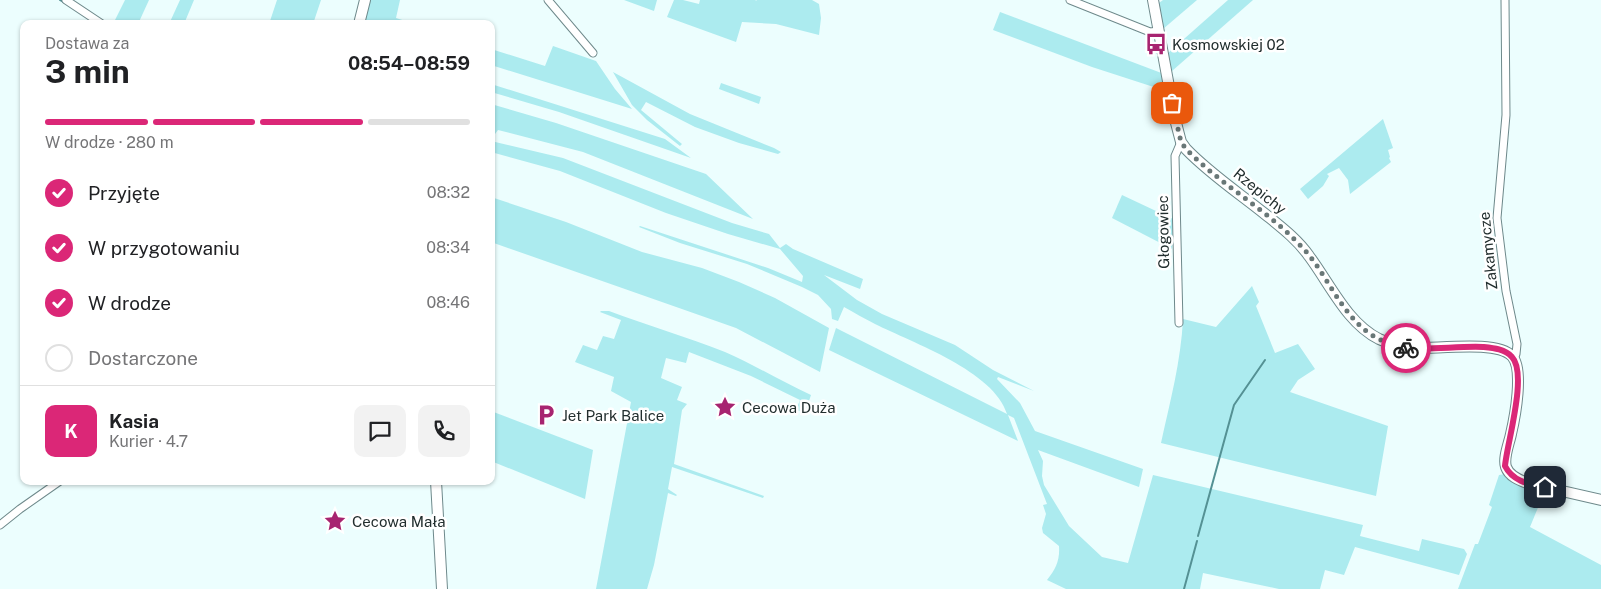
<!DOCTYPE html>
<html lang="pl">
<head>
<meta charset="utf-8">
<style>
  body { margin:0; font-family:"Public Sans",sans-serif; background:#f2f2f2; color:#202124; height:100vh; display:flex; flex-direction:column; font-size:19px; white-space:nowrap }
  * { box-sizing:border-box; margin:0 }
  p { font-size:16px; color:#757577 }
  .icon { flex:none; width:28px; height:28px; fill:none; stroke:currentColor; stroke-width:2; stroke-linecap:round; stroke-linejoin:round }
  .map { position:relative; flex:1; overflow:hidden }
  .drawer { position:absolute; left:20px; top:20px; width:475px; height:465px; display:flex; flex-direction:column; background:#fff; border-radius:10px; box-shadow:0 1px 4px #0004 }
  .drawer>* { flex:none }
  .pin { position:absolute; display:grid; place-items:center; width:42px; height:42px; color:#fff; margin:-21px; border-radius:10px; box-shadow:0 2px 8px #0006 }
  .courier { position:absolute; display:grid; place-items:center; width:50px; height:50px; margin:-25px; border:4px solid #db2777; border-radius:50%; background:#fff; color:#222; box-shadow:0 1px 6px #0007 }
  .head em { font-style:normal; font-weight:700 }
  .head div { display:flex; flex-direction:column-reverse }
  .head { display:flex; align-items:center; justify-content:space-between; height:85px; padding:0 25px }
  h1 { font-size:32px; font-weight:700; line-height:38px }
  .bar { display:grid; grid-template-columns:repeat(4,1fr); gap:8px 5px; align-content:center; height:60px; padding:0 25px }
  .bar i { height:6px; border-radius:4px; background:#e0e0e0 }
  .bar .on { background:#db2777 }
  .bar p { grid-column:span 4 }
  .line { display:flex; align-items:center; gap:12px; padding:0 25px; border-top:1px solid #e0e0e0 }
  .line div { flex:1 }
  .round { display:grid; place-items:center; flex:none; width:52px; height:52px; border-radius:10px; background:#f2f2f2 }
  ol { padding:0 25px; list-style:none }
  li { display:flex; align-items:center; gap:15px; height:55px }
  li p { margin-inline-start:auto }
  li .icon { padding:5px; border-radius:50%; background:#db2777; color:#fff; stroke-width:4 }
  li:last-child { color:#757577 }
  li i { width:28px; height:28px; border:2px solid #e0e0e0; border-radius:50% }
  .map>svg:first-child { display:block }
</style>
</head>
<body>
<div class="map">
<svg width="1601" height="589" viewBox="0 0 1601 589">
  <rect width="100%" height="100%" fill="#ecfefe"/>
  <g fill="#acebef">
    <path d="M125,0h24l-11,24h-25z"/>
    <path d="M180,0h14l-10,24h-15z"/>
    <path d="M277,0h44l-8,24h-44z"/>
    <path d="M370,0h30l-4,18 19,6h-52z"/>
    <path d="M624,0h33l-3,11z"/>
    <path d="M674,0h9l16,4 1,-4h55l2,1 -1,-1h56l7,4 2,14 -2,17 -43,-11 -34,-2 -6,20 -69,-25z"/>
    <path d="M1163,0h34l-34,29 -4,-26z"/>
    <path d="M1228,0h25l-81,71 -5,-17z"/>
    <path d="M1000,12l164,62 2,17 -74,-24 -99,-37z"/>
    <path d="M553,46l43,15 19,28 17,20 -141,-44v-16l54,17z"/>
    <path d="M613,72l77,42 84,34 7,4 -3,2 -39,-11 -44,-16 -49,-25 -5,8 41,34 -2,2 -33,-26 -15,-15z"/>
    <path d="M721,83l40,14 -2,7 -40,-15z"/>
    <path d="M491,84l174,55 26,19 -132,-46 -68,-20z"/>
    <path d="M491,104l65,19 150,51 47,45 -170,-67 -85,-22 -3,4h-4z"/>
    <path d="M1383,119l10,29 -5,2 2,7 -1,1 2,4 -41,32 -2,-14 -9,-12 -12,6 2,2 -6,10 -15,13 -8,-10z"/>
    <path d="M491,141l72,17 169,65 37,11 11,14 6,-4 7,5 70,30 -3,10 -36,-14 33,25 25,14 73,31 38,25 41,21 -36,-14 -1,2 23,24 15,28 108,38 -4,18 -101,-37 5,11 -1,15 2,9 25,41 33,31 26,6 25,-88 210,50 -3,11 59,15 3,-12 42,10 3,5 -8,21 -104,-28 -11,28 -19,-5 -5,19h-41l-76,-16 -3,16h-134l-19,-9c9,-11 13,-20 12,-34l-16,-13 -1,-5 4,-14 -3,-9 4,-1 -33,-86 -6,-3 10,26 -189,-91 7,-22 171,86c-13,-43 -94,-71 -132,-90 -10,-5 -20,-11 -31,-17l-6,14 -6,-2 -1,-10 -13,-14 -16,-8 -55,-23 -67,-21 -41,-16 1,-1 128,42 34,14 1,-6 -23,-27 -52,-15 -62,-21 -106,-42 -69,-19z"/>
    <path d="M1122,195l51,24 -1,30 -60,-31z"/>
    <path d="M491,197l75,25 76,30 60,16 37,14 36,16 54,30 -9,44 -84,-44 -245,-86z"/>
    <path d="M1252,286l7,16 -3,4 19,47 23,-9 17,25 -17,11 -8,12 98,34 -12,70 -215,-53c9,-41 20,-82 22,-124l33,8z"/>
    <path d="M601,311h8c38,14 78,26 116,41 30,13 57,30 86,43l-6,18 -9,-3 4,-10 -49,-24 -62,-24 -3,11 -20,-5 -5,20 21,9 -5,13 10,4 -5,6 -8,54 90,32 -1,2 -91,-31 -4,22 9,6 -1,1 -8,-3 -14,72 -7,24h-51l35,-187 -20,-11 3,-14 -39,-15 8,-17 14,5 6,-14 11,3 7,-19 -21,-8z"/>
    <path d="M491,411l102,39 -8,49 -94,-38z"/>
    <path d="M1505,474c11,12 23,15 39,19l-14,34 71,38v24h-143l17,-45h3l14,-37 -3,-2 10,-30z"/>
  </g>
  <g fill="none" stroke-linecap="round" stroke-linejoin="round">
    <g stroke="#549194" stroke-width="2">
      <path d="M60,0l5,3"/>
      <path d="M1198,536l36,-131 31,-45"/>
      <path d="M1184,589l13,-48"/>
    </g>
    <g stroke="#6e898b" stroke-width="9">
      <g id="street">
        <path d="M66,0l36,24"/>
        <path d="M548,0l45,53"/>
        <path d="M1070,0l80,32 9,-1"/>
        <path d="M1505,0l1,115 -9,103 9,73 11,53 -1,10 -2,4"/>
        <path d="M1179,323l-4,-167 6,-14"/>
        <path d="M0,525l20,-16 40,-28"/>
      </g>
    </g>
    <g stroke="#6e898b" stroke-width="12">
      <g id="secondary">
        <path d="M1153,0l22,119 6,23 5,7c24,25 53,44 79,65 16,13 32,25 44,42 21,28 38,67 70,83 9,4 19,8 29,9 24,2 88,-9 104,8 12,13 3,61 -1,78 -2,10 -8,24 -5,33 3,9 13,13 21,16l74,17"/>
        <path d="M359,24l6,-24"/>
        <path d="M436,481l6,108"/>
      </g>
    </g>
    <use href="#street" stroke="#fff" stroke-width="7"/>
    <use href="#secondary" stroke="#fff" stroke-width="10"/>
  </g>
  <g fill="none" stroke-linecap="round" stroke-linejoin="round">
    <path stroke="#697777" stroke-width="5" stroke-dasharray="0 9" d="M1172,103l9,39 5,7c35,36 80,60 114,96 25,25 37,62 65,85 11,9 27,16 41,18"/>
    <path stroke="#db2777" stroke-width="6" d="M1406,348c26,2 52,-2 77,-1 10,1 22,2 29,10 16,17 -5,86 -7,109 8,16 25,18 40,21"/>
  </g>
  <defs>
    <g id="bus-bare" transform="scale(1.725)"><path d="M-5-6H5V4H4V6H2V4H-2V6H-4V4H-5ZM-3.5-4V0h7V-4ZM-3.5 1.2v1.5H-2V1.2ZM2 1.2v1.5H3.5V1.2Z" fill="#a72470" stroke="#fff" stroke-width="2.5" paint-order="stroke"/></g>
    <g id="sight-bare" transform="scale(1.725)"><path d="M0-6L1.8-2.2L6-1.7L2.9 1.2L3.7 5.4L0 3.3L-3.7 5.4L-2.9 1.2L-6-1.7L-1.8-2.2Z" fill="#a72470" stroke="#fff" stroke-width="2.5" paint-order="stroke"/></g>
    <g id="parking-bare" transform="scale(1.725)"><path d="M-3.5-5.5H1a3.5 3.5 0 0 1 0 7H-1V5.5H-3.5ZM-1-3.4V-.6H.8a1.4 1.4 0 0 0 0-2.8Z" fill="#a72470" stroke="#fff" stroke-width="2.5" paint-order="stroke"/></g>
  </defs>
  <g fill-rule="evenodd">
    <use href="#bus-bare" x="1156" y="44"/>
    <use href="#sight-bare" x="725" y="407"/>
    <use href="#parking-bare" x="546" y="415"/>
    <use href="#sight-bare" x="335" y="521"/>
  </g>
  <g text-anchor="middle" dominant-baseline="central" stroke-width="5" stroke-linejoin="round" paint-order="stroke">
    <g font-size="15" fill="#222e2e" stroke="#fff" text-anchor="start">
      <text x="1172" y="44">Kosmowskiej 02</text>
      <text x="742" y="407">Cecowa Duża</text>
      <text x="562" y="415">Jet Park Balice</text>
      <text x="352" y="521">Cecowa Mała</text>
    </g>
    <g font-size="15" fill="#222e2e" stroke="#fff">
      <text transform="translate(1260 191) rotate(39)">Rzepichy</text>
      <text transform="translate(1163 232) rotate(-91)">Głogowiec</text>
      <text transform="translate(1488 251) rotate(-96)">Zakamycze</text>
    </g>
  </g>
</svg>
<div class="pin" style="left:1172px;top:103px;background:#ea580c"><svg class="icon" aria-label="bag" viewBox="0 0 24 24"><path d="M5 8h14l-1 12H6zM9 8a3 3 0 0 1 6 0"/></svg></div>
<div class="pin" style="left:1545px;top:487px;background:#1f2937"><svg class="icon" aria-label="home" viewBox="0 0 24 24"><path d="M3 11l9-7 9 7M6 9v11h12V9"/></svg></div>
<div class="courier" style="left:1406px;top:348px"><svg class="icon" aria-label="bike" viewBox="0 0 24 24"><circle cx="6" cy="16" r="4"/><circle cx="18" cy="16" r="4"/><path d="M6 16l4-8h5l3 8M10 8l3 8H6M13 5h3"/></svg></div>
<section class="drawer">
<div class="head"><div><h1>3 min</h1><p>Dostawa za</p></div><em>08:54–08:59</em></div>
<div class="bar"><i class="on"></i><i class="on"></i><i class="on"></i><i></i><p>W drodze · 280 m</p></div>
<ol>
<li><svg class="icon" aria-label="check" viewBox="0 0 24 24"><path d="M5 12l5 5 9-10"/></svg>Przyjęte<p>08:32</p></li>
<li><svg class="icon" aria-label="check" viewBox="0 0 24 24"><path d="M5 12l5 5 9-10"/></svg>W przygotowaniu<p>08:34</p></li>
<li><svg class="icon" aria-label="check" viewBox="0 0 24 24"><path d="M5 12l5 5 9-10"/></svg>W drodze<p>08:46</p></li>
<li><i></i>Dostarczone</li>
</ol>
<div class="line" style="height:90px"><b class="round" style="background:#db2777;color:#fff">K</b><div><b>Kasia</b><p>Kurier · 4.7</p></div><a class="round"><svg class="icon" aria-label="chat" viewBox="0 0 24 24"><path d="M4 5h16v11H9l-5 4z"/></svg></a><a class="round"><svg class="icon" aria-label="phone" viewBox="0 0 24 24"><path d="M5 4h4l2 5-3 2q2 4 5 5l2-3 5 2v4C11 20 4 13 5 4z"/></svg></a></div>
</section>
</div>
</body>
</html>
